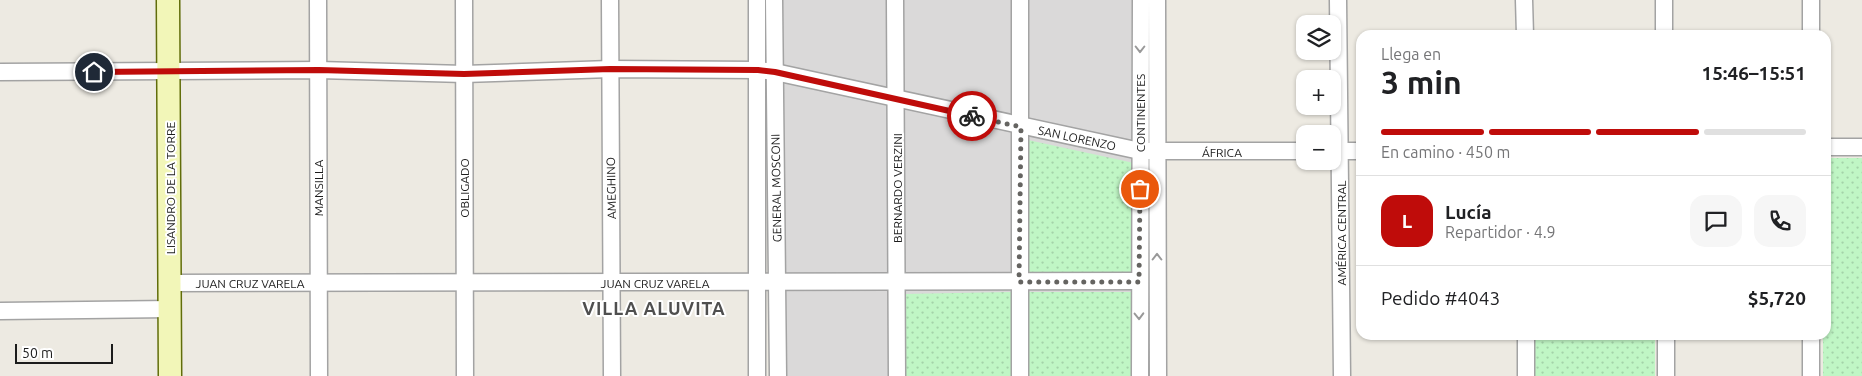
<!DOCTYPE html>
<html lang="es">
<head>
<meta charset="utf-8">
<style>
  body { margin:0; font-family:Ubuntu,sans-serif; background:#f6f6f6; color:#202124; height:100vh; display:flex; flex-direction:column; font-size:19px; white-space:nowrap }
  * { box-sizing:border-box; margin:0 }
  p { font-size:16px; color:#757577 }
  .icon { flex:none; width:28px; height:28px; fill:none; stroke:currentColor; stroke-width:2; stroke-linecap:round; stroke-linejoin:round }
  .map { position:relative; flex:1; overflow:hidden }
  .sheet { position:absolute; left:1356px; top:30px; width:475px; height:310px; display:flex; flex-direction:column; background:#fff; border-radius:15px; box-shadow:0 1px 4px #0004 }
  .sheet>* { flex:none }
  .tools { position:absolute; left:1296px; top:15px; display:grid; gap:10px }
  .tools a { display:grid; place-items:center; width:45px; height:45px; border-radius:10px; background:#fff; box-shadow:0 1px 4px #0004; font-size:25px }
  .scale { position:absolute; left:15px; bottom:12px; width:98px; box-sizing:border-box; padding-left:5px; border:2px solid #1c1c1c; border-top:0; font-size:14px; line-height:18px; white-space:nowrap; color:#1c1c1c; -webkit-text-stroke:4px #fff; paint-order:stroke }
  .pin { position:absolute; display:grid; place-items:center; width:42px; height:42px; color:#fff; margin:-21px; border:2px solid #fff; border-radius:50%; box-shadow:0 1px 5px #0007 }
  .courier { position:absolute; display:grid; place-items:center; width:50px; height:50px; margin:-25px; border:4px solid #bf0c0a; border-radius:50%; background:#fff; color:#222; box-shadow:0 1px 6px #0007 }
  .overview em { font-style:normal; font-weight:700 }
  .overview div { display:flex; flex-direction:column-reverse }
  .overview { display:flex; align-items:center; justify-content:space-between; height:85px; padding:0 25px }
  h1 { font-size:32px; font-weight:700; line-height:38px }
  .bar { display:grid; grid-template-columns:repeat(4,1fr); gap:8px 5px; align-content:center; height:60px; padding:0 25px }
  .bar i { height:6px; border-radius:4px; background:#e0e0e0 }
  .bar .on { background:#bf0c0a }
  .bar p { grid-column:span 4 }
  .line { display:flex; align-items:center; gap:12px; padding:0 25px; border-top:1px solid #e0e0e0 }
  .line div { flex:1 }
  .round { display:grid; place-items:center; flex:none; width:52px; height:52px; border-radius:15px; background:#f6f6f6 }
  .map>svg:first-child { display:block }
</style>
</head>
<body>
<div class="map">
<svg width="1862" height="376" viewBox="0 0 1862 376">
  <defs>
    <pattern id="park-dots" width="8" height="8" patternUnits="userSpaceOnUse" patternTransform="scale(1.25)"><rect width="8" height="8" fill="#c0f6c5"/><path d="M2 2h.1M6 6h.1" fill="none" stroke="#a4d2a9" stroke-width="1.8" stroke-linecap="round"/></pattern>
  </defs>
  <rect width="100%" height="100%" fill="#edeae2"/>
  <path fill="#dad9d9" d="M774,0h367l-1,376h-362z"/>
  <g fill="url(#park-dots)">
    <path d="M1028,140l106,23 -1,109h-108z"/>
    <path d="M1826,158h36v218h-39v-41h3z"/>
    <path d="M1011,292v84h-107v-82z"/>
    <path d="M1025,292h108l1,84h-108z"/>
    <path d="M1533,335h122v41h-121z"/>
  </g>
  <g fill="none" stroke-linecap="round" stroke-linejoin="round">
    <g stroke="#a3a3a3" stroke-width="19">
      <g id="minor">
        <path d="M318,0l1,376"/>
        <path d="M464,0l1,376"/>
        <path d="M610,0l2,376"/>
        <path d="M757,0v376"/>
        <path d="M774,0l4,376"/>
        <path d="M895,0l2,376"/>
        <path d="M1157,0l1,376"/>
        <path d="M1338,0l4,376"/>
        <path d="M1524,0l1,35"/>
        <path d="M1664,0v35"/>
        <path d="M1811,0v35"/>
        <path d="M0,72l319,-2 145,4 146,-5 148,1 17,2 365,79h165"/>
        <path d="M1826,147h36"/>
        <path d="M1332,151h29"/>
        <path d="M170,283l969,-2"/>
        <path d="M0,311l171,-2"/>
        <path d="M1526,335v41"/>
        <path d="M1666,335v41"/>
        <path d="M1811,335v41"/>
        <path d="M1020,376v-376"/>
        <path d="M1140,376l1,-376"/>
      </g>
    </g>
    <g stroke="#616d0a" stroke-width="25">
      <path id="secondary" d="M168,0l2,376"/>
    </g>
    <use href="#minor" stroke="#fff" stroke-width="16"/>
    <use href="#secondary" stroke="#f2f6b8" stroke-width="22"/>
  </g>
  <defs><path id="oneway-chevron" d="M-2-3.5L2.5 0L-2 3.5" fill="none" stroke-width="1.6" stroke-linecap="round" stroke-linejoin="round" transform="scale(1.25)"/></defs>
  <g stroke="#999">
    <use href="#oneway-chevron" transform="translate(1140 49) rotate(90)"/>
    <use href="#oneway-chevron" transform="translate(1157 257) rotate(-90)"/>
    <use href="#oneway-chevron" transform="translate(1139 316) rotate(89)"/>
  </g>
  <g fill="none" stroke-linecap="round" stroke-linejoin="round">
    <path stroke="#656461" stroke-width="5" stroke-dasharray="0 9" d="M972,116l49,11 -2,155h120l1,-93"/>
    <path stroke="#bf0c0a" stroke-width="6" d="M94,72l225,-2 145,4 146,-5 148,1 17,2 197,44"/>
  </g>
  <g text-anchor="middle" dominant-baseline="central" stroke-width="4" stroke-linejoin="round" paint-order="stroke">
    <g font-size="12" fill="#1c1c1c" stroke="#fff">
      <text transform="translate(1140 113) rotate(-90)">CONTINENTES</text>
      <text transform="translate(1077 138) rotate(12)">SAN LORENZO</text>
      <text x="1222" y="152">ÁFRICA</text>
      <text transform="translate(170 188) rotate(-90)">LISANDRO DE LA TORRE</text>
      <text transform="translate(318 188) rotate(-90)">MANSILLA</text>
      <text transform="translate(464 188) rotate(-90)">OBLIGADO</text>
      <text transform="translate(611 188) rotate(-91)">AMEGHINO</text>
      <text transform="translate(776 188) rotate(-91)">GENERAL MOSCONI</text>
      <text transform="translate(897 188) rotate(-90)">BERNARDO VERZINI</text>
      <text transform="translate(1341 233) rotate(-90)">AMÉRICA CENTRAL</text>
      <text x="250" y="283">JUAN CRUZ VARELA</text>
      <text x="655" y="283">JUAN CRUZ VARELA</text>
    </g>
    <g font-size="18" font-weight="bold" letter-spacing="1" fill="#4f4f4f" stroke="#fff">
      <text x="654" y="308">VILLA ALUVITA</text>
    </g>
  </g>
</svg>
<div class="tools">
<a><svg class="icon" aria-label="layers" viewBox="0 0 24 24"><path d="M12 4l9 5-9 5-9-5zM3 14l9 5 9-5"/></svg></a>
<a>+</a>
<a>−</a>
</div>
<div class="scale">50 m</div>
<div class="pin" style="left:1140px;top:189px;background:#ea580c"><svg class="icon" aria-label="bag" viewBox="0 0 24 24"><path d="M5 8h14l-1 12H6zM9 8a3 3 0 0 1 6 0"/></svg></div>
<div class="pin" style="left:94px;top:72px;background:#1f2937"><svg class="icon" aria-label="home" viewBox="0 0 24 24"><path d="M3 11l9-7 9 7M6 9v11h12V9"/></svg></div>
<div class="courier" style="left:972px;top:116px"><svg class="icon" aria-label="bike" viewBox="0 0 24 24"><circle cx="6" cy="16" r="4"/><circle cx="18" cy="16" r="4"/><path d="M6 16l4-8h5l3 8M10 8l3 8H6M13 5h3"/></svg></div>
<section class="sheet">
<div class="overview"><div><h1>3 min</h1><p>Llega en</p></div><em>15:46–15:51</em></div>
<div class="bar"><i class="on"></i><i class="on"></i><i class="on"></i><i></i><p>En camino · 450 m</p></div>
<div class="line" style="height:90px"><b class="round" style="background:#bf0c0a;color:#fff">L</b><div><b>Lucía</b><p>Repartidor · 4.9</p></div><a class="round"><svg class="icon" aria-label="chat" viewBox="0 0 24 24"><path d="M4 5h16v11H9l-5 4z"/></svg></a><a class="round"><svg class="icon" aria-label="phone" viewBox="0 0 24 24"><path d="M5 4h4l2 5-3 2q2 4 5 5l2-3 5 2v4C11 20 4 13 5 4z"/></svg></a></div>
<div class="line" style="height:65px"><div>Pedido #4043</div><b>$5,720</b></div>
</section>
</div>
</body>
</html>
